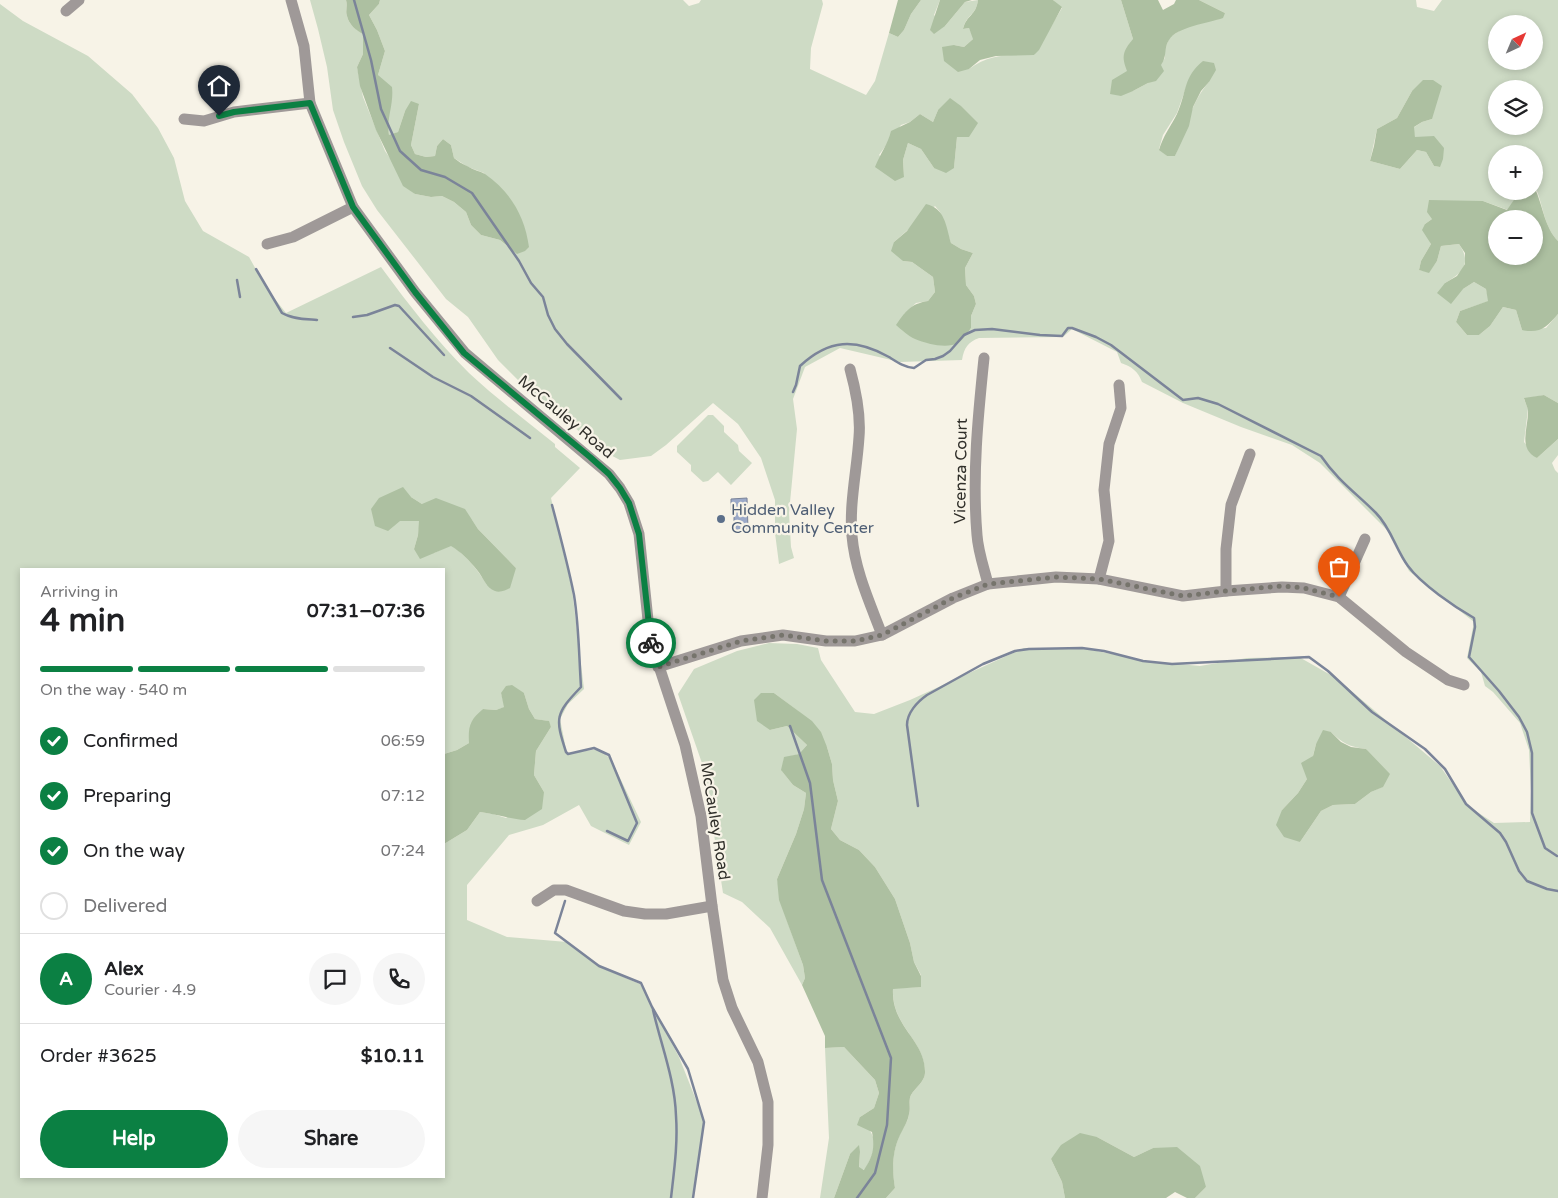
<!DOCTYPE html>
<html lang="en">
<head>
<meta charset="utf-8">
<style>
  body { margin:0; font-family:"Varela Round",sans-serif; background:#f6f6f6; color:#202124; height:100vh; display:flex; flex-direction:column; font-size:19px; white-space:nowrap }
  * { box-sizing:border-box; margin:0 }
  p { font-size:16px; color:#757577 }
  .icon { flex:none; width:28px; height:28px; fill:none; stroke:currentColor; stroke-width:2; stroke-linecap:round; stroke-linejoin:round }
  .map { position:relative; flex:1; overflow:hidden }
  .panel { position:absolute; left:20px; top:568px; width:425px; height:610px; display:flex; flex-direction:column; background:#fff; border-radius:0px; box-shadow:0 2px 8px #0003 }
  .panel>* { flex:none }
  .needle { width:32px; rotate:44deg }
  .fabs { position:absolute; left:1488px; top:15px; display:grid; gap:10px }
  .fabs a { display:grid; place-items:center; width:55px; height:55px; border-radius:50%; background:#fff; box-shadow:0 2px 8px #0003; font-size:25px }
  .pin { position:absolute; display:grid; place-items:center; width:42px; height:42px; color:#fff; margin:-51px -21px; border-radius:50% 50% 50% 0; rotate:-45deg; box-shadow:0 0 5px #0007 }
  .pin .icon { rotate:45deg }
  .courier { position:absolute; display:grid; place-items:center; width:50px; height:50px; margin:-25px; border:4px solid #0b8043; border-radius:50%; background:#fff; color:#222; box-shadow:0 1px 6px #0007 }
  .summary em { font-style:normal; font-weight:800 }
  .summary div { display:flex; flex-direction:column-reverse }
  .summary { display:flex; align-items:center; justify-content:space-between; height:85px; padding:0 20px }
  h1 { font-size:32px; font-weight:800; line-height:38px }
  .bar { display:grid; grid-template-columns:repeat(4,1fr); gap:8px 5px; align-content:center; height:60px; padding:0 20px }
  .bar i { height:6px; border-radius:4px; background:#e0e0e0 }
  .bar .current { background:#0b8043 }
  .bar p { grid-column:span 4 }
  .line { display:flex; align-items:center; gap:12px; padding:0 20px; border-top:1px solid #e0e0e0 }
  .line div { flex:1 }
  .round { display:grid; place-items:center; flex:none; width:52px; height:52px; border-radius:26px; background:#f6f6f6 }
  ol { padding:0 20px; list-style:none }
  li { display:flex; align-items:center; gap:15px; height:55px }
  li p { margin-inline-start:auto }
  li .icon { padding:5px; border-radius:50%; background:#0b8043; color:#fff; stroke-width:4 }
  li:last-child { color:#757577 }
  li i { width:28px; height:28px; border:2px solid #e0e0e0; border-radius:50% }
  .button { display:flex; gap:10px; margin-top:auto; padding:10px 20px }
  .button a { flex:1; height:58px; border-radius:30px; background:#0b8043; color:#fff; font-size:20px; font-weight:800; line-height:58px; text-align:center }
  .button a+a { background:#f6f6f6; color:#202124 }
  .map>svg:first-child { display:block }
</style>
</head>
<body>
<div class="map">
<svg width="1558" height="1198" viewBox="0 0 1558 1198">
  <rect width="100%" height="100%" fill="#f7f3e7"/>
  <g fill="#cedbc5" fill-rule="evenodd">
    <path d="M310,0h36c2,6 -1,10 1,16 2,9 9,14 16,17v21l-6,13 6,30 22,54 30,43 16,3 11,-1 12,6 12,10 5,13 10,10 19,5 8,7 -24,-74 -16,-6 -14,-9 -3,-13 -8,-6 -6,7 -2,10 -9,1 -11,-3 -4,-9 8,-41 -14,7 -7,21 -9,4 -11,-61 7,-24 -8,-21 -8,-15 10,-11 1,-4h303l6,6 10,-3 2,-3h121l1,4 -12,44 -1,21 56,26 9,-14 14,-48 9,4 6,-7 7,-16 10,-14h19l-6,15 11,11 20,-24 13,-2c-2,16 -11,13 -15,29l6,-1 5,10 -10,9 -10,-2 15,24c21,-16 40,-14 65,-14l28,-47 -9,-8h68l12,39 -6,32 6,20 15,-8 17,-25v-10l5,-11 12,-8 43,-16 -26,-13h217l1,7 17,4 8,-11h116v241c-13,-13 -15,-34 -21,-50l-3,-2v-35h-38v37h24l-12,19 -25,-9h-47l-4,18 -7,5 6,20 -10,17 -2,9 10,2 8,-11 4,-15 18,-2c13,19 4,29 -14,39l18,6 11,-7 12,7 3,12 -29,10 -4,11 11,13h12l11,-9 13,-19 13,3 6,20 24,-2 12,-14v89l-14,-8 -20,4 4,10 -4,33 13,16 21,-19v16l-6,8 3,7 3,3v725h-363l11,-11 -53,-39 -19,9 -37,-20 -46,22 11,23 3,16h-179l9,-10c-3,-17 -3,-33 3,-49 3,-9 10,-16 11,-25 2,-6 -1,-13 2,-19 4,-7 14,-14 14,-22 0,-34 -34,-46 -32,-85l28,-1v-12l-7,-13 -4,-19 -15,-44 -20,-32 -16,-17 -19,-10 -9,-11 7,-28 -5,-21 -1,-16 -5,-17 -29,-36 -24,-18 -4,37 17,-4 20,19 -8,9 -15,4 -2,13 11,14 13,8 -2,16 -8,25 -19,45 8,36 18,50 2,13 -3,7 -32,-57 -28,-26 -19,-9 -19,-124 -26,-75 16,-25 43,-18 32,-8 28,1 21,4 3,12 34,52 19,2 36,-14 114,-52 63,1 59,12 54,5 47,-8 52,-1 37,21 104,88 28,40 26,17 36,-1 1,-31 -2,-41 -9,-27 -27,-31 -8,-6 -4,-14 -14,-14 7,-36 -65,-51 -21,-40 -68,-68 -28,-18 -51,-18 -58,-24 -41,-21c-4,-11 -10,-15 -21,-19l-4,-11 -45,-23 -9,8 -84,1c-11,4 -15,10 -17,22l-62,2 -60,-14 -35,19 -12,32 4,30 -8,84 2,34 3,11 -15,6 -4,-31v-33l-14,-42 -23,-34 -25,-21 -47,42 -15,11 -31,4 -21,-11 -7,-7 -70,-58 -24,-24 -30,-43 -22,-18 -27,-35 -42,-54 -15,-24 -18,-44 -11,-32 -6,-43 -9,-38zM1496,24h38v37h-38zM1188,82h21c-19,21 -23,49 -34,74h-8l-8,-7 4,-14 14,-22zM1496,89h38v37h-38zM1412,91l20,28 -10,3 -9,6 2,10 25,29 -6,-1 -8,-14 -9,-2 -17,19 -30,-8 7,-32 20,-11zM938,110l19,27 -3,31h-20l-13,-19 -13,-6 -5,17 1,17 -25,-22 22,-30 9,-3 10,-8 13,8zM935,206l5,6 11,31 10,6 12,4 -8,15 1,17 8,11 2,8 -5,12v12c-18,17 -17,19 -44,15l-23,-29 12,-11 12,-2 7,-9 -2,-15 -21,-15 -9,-1 -9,-19zM1331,732c11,11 19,15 35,17l16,38 -11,5 -16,12 -22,1 -12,6 -21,31 -18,-32 16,-17 9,-14 9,-35z"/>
    <path d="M0,4l23,17 65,35 44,38 26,34 16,30 11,43 18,30 46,26 18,32 19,24 95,-46c27,37 56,74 88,106 27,25 57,48 86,71v3l25,21 -29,30 21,91 12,100 -16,15 -8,15 7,35 31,-5 13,10 30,63 -12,23 -38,-19 -12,-21 -36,20 -34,10 -42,50v35l40,17 60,5 35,26 38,16 39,73 25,63 -12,78h-692zM411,497l11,7 50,16 6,9 38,39 -29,17c-10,-16 -20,-29 -36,-40l-17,8 -20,-4 4,-14 2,-14h-20zM21,569h423v185l13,-4 12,-7 14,-34 13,1 9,-3 -4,-14h23l5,16 6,10 13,2 3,6 -15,24 -2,24 10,17 -38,26 -13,-4 -13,-2 -13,18 -23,14v332h-423z"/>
    <path d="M708,415h5l11,11v6l14,13 1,6 13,12 -21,22 -13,-13 -10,9 -5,1 -12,-11v-6l-14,-13v-6z"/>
    <path d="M844,1047l31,33 4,13 -5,15 -14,9c18,22 18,28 5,53l-6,-2 1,-16 -10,2 -16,44h-14l9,-60 -4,-90z"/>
  </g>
  <g fill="#adc0a1" fill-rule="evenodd">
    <path d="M346,0h34l-1,4 -10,11 8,15 8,21 -7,24 14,12c2,18 -6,32 -3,48l9,-3 7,-21 6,-10 8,3 -8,41 4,9 11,3 9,-1 2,-10 6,-7 8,6 3,13c4,3 8,6 13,8 6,4 13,5 18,8 26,18 40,43 44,73l-4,4 -8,3 -17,-14 -19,-5 -10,-10 -5,-13 -12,-10 -12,-6 -11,1 -16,-3 -12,-8 -27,-56 -16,-44 -3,-19 6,-13v-20c-7,-4 -14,-9 -16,-18 -2,-5 1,-10 -1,-16z"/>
    <path d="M898,0h23l-10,14 -7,16 -6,7 -9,-4z"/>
    <path d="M940,0h32l-7,2 -20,24 -11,8 -4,-4z"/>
    <path d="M978,0h75l9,7 -23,43 -5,5 -38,1 -16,4 -11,9 -11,3 -14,-11 -2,-14 12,-2 10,2 9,-8 -4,-11 -6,1c4,-15 13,-13 15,-29z"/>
    <path d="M1121,0h37l5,10 11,-6 2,-4h23l26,13 -2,5c-14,5 -47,9 -54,22 -6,9 -1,15 -8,25l3,6 -8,10 -8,2 -15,8 -12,5 -11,-2 2,-14 15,-9c-6,-15 -4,-20 6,-32z"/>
    <path d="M1203,61l11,2 2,7 -7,12 -8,9 -8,16 -4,19 -14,30h-8l-8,-6c4,-14 12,-24 18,-36 10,-22 6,-37 26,-53z"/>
    <path d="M1423,80h10l9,6 -10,33 -10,3 -8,5 1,10 19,-1 10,12 -1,11 -3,8 -6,-1 -8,-14 -9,-2 -17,19 -30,-8 4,-15 3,-17 20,-11 15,-27z"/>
    <path d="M950,98l11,8 17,17 -9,14h-12l-3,31 -8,5 -12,-5 -13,-19 -13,-6 -5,17 1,17 -9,4 -20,-14c5,-13 13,-23 16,-36l19,-9 10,-8 13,8 5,-12z"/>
    <path d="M1534,189l2,2c7,16 9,37 22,50v73c-11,13 -18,20 -36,16l-6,-20 -13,-3 -13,19 -11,9h-12l-11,-13 4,-11 28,-10 -2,-12 -12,-7 -11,7 -12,15 -14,-11 8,-10 12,-7 8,-12v-11l-6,-9 -18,2 -4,15 -8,12 -10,-3 2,-9 10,-17 -9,-14 3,-6 7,-5 -5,-7 2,-12 54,1 24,9 13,-19h14zM1496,219h38v37h-38z"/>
    <path d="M926,204c19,4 20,22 25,39l10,6 12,4 -8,15 1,17 8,11 2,8 -5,12v12c-3,4 -8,12 -13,15 -11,6 -31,1 -43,-4 -7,-3 -13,-9 -19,-14 10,-14 14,-21 32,-24l7,-9 -2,-15 -21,-15 -9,-1 -12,-10 3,-9 13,-11z"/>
    <path d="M1544,395l14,8v36l-21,19c-20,-9 -8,-32 -9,-48 -1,-4 -3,-8 -4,-12z"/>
    <path d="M403,487l8,10 11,7 14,-6 29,11 13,20 38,39 -6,20c-4,2 -10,5 -15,3 -9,-3 -12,-14 -18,-21 -8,-10 -16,-18 -26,-24l-31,13 -6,-10 4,-14 1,-14h-19l-12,10 -13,-5 -4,-17 8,-11z"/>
    <path d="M512,685l12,8 5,16 6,10 14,2 2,6 -15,24 -2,24 10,17 -2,17 -17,11c-15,-1 -29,-6 -45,-8l-13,18 -23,14v-90l13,-4 12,-7c-1,-17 1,-23 14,-34l13,1 8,-3 -3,-14 5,-7z"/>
    <path d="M761,693h13l38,28 9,11 6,15 5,17 1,16 5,21 -7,28 9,11 19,10 16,17 20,32 15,44 4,19 7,14v11l-28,2c-2,38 33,51 32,84 0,8 -10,15 -14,22 -3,6 0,13 -2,19 -1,7 -6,15 -9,21 -8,17 -8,35 -5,53l-9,10h-52l16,-44 9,-9 1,7 -1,15 5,3c9,-14 11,-22 8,-38l-15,-7 3,-8 14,-9 5,-15 -4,-13 -31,-33 -19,1v-12l-23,-51 3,-7 -2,-13 -24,-65 -2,-21 19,-45 8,-25 2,-16 -13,-8 -12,-15 3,-13 15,-3 8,-9 -20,-19 -17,4 -13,-9 -3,-21z"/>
    <path d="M1323,730l8,2 10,10 10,5 15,2 24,25 -7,13 -12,5 -16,12 -22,1 -12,6 -21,31 -16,-5 -8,-12 6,-15 16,-17 9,-14 -6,-16 12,-7 3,-12z"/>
    <path d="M1080,1133l17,4 37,20 19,-9 24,-1 23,19 6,21 -11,11h-8l-12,-6 -9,6h-101l-3,-16 -11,-23 10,-14z"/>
  </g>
  <path fill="#9ba9c8" stroke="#7b8499" d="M747,498l1,32h-14v-20h-3v-11z"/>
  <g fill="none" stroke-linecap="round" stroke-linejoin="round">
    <g stroke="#7b8499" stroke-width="2.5">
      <path d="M354,0l17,60 10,49 19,42 21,19 24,7 27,16 47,68 12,22 12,14 5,18 7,14 12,15 54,55"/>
      <path d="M256,269l26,44c10,6 24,6 35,7"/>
      <path d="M237,280l3,17"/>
      <path d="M353,317l14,-2 28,-10 4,1 45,49"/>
      <path d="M390,348l43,29 38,19 59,42"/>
      <path d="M793,392l3,-7 4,-19c29,-27 55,-28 89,-9 8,5 15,10 25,11l12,-8 9,-1 8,-3 7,-5 14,-16 11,-5 17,-1 48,6 22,1 6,-8h4l24,9 15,8 72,55 15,-2 20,6 103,52c17,25 35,37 55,57 15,15 20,37 32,53 13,18 47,41 66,52l1,9 -6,30 30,34 20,26 8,15 5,21v60l13,35 12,8"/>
      <path d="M552,505c8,30 16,60 22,90 5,31 5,62 7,92 -26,27 -26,31 -15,65l2,2 26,-6 15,7 28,68 -9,18 -21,-10"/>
      <path d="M790,726l20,57 12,97 69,178 -4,67 -12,48 -18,25"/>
      <path d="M918,806l-11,-81c0,-12 10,-23 20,-30l56,-31 32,-13 14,-2 53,-1 22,3 39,10 29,3 137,-7 19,14 44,41 53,37 20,20 21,35 34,29 6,9 13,29 8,10 20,8 11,2"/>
      <path d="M565,901l-10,32 44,33 42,17 11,24 36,62 16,53 -11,76"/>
      <path d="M653,1010c8,35 22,70 23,106 2,28 -2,55 -5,82"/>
    </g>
    <g stroke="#9f9998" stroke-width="11">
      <path d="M291,0l13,46 6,57 43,104 62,85 50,61 144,121 11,14 9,15 10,31 11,105 35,106 16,71 11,90 11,74 9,28 26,54 10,40v43l-6,53"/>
      <path d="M66,11l13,-11"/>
      <path d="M184,119l20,2 30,-9 76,-9"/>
      <path d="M267,244l26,-7 60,-30"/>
      <path d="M984,358c-6,58 -12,118 -7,177 1,16 7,33 11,49"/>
      <path d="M850,369c6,22 11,45 9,68 -2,33 -10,67 -7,99 3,35 18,67 30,99"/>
      <path d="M1099,579l10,-38 -5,-51 5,-46 12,-36 -2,-23"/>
      <path d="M1226,591v-42l5,-44 19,-51"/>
      <path d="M1339,597l26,-58"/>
      <path d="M658,667l83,-26 42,-6 43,6h29l27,-6 71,-37 35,-14 68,-7 43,2 84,17 43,-5 56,-4 22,1 35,9 67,55 42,28 16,5"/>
      <path d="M537,901l17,-11h12l58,21 21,3h21l46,-8"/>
    </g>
  </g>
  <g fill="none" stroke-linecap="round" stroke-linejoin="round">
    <path stroke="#76746c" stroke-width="5" stroke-dasharray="0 9" d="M651,643l7,24 83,-26 42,-6 43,6h29l27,-6 71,-37 35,-14 68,-7 43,2 84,17 43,-5 56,-5 22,2 35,9"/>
    <path stroke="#0b8043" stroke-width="6" d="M219,116l15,-4 76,-9 43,104 62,85 49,61 126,104 19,17 11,14 9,15 10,31 12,109"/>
  </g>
  <circle fill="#5c6f8a" stroke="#f7f3e7" stroke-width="2" cx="721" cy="519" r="5"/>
  <g text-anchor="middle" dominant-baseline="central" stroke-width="4.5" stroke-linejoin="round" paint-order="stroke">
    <g font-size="16" fill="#302f2a" stroke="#f7f3e7">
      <text transform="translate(566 417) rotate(40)">McCauley Road</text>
      <text transform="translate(961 471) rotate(-89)">Vicenza Court</text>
      <text transform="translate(715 821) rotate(81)">McCauley Road</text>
    </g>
    <g font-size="16" fill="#4e5e75" stroke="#f7f3e7" text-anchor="start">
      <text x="731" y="510">Hidden Valley<tspan x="731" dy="18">Community Center</tspan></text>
    </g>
  </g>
</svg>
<div class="fabs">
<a><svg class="needle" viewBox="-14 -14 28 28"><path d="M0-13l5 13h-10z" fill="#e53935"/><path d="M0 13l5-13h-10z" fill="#757577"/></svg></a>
<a><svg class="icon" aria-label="layers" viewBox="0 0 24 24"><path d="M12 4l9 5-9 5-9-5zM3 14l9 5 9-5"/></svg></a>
<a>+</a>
<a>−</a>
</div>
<div class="pin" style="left:1339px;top:597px;background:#ea580c"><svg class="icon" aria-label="bag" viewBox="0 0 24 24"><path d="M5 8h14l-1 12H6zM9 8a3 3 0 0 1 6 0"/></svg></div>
<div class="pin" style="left:219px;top:116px;background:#1f2937"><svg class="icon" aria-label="home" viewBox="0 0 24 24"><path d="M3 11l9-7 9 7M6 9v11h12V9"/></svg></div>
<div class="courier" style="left:651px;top:643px"><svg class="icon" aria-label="bike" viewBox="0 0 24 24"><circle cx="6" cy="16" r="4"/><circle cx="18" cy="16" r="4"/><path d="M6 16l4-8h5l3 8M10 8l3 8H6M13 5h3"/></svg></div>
<section class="panel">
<div class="summary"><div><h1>4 min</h1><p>Arriving in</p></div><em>07:31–07:36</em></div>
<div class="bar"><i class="current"></i><i class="current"></i><i class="current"></i><i></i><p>On the way · 540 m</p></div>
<ol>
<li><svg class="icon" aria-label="check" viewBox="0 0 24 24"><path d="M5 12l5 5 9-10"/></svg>Confirmed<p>06:59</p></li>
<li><svg class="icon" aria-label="check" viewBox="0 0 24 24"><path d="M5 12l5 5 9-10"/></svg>Preparing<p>07:12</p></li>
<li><svg class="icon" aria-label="check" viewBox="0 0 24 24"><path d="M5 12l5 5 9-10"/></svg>On the way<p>07:24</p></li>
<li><i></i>Delivered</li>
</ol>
<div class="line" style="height:90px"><b class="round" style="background:#0b8043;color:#fff">A</b><div><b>Alex</b><p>Courier · 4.9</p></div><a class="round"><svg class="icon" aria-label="chat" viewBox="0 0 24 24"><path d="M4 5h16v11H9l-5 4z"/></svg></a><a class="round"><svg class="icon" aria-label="phone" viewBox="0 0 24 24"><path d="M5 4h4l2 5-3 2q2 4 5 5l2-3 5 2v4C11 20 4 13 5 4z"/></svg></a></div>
<div class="line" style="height:65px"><div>Order #3625</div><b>$10.11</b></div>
<div class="button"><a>Help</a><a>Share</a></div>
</section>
</div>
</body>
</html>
